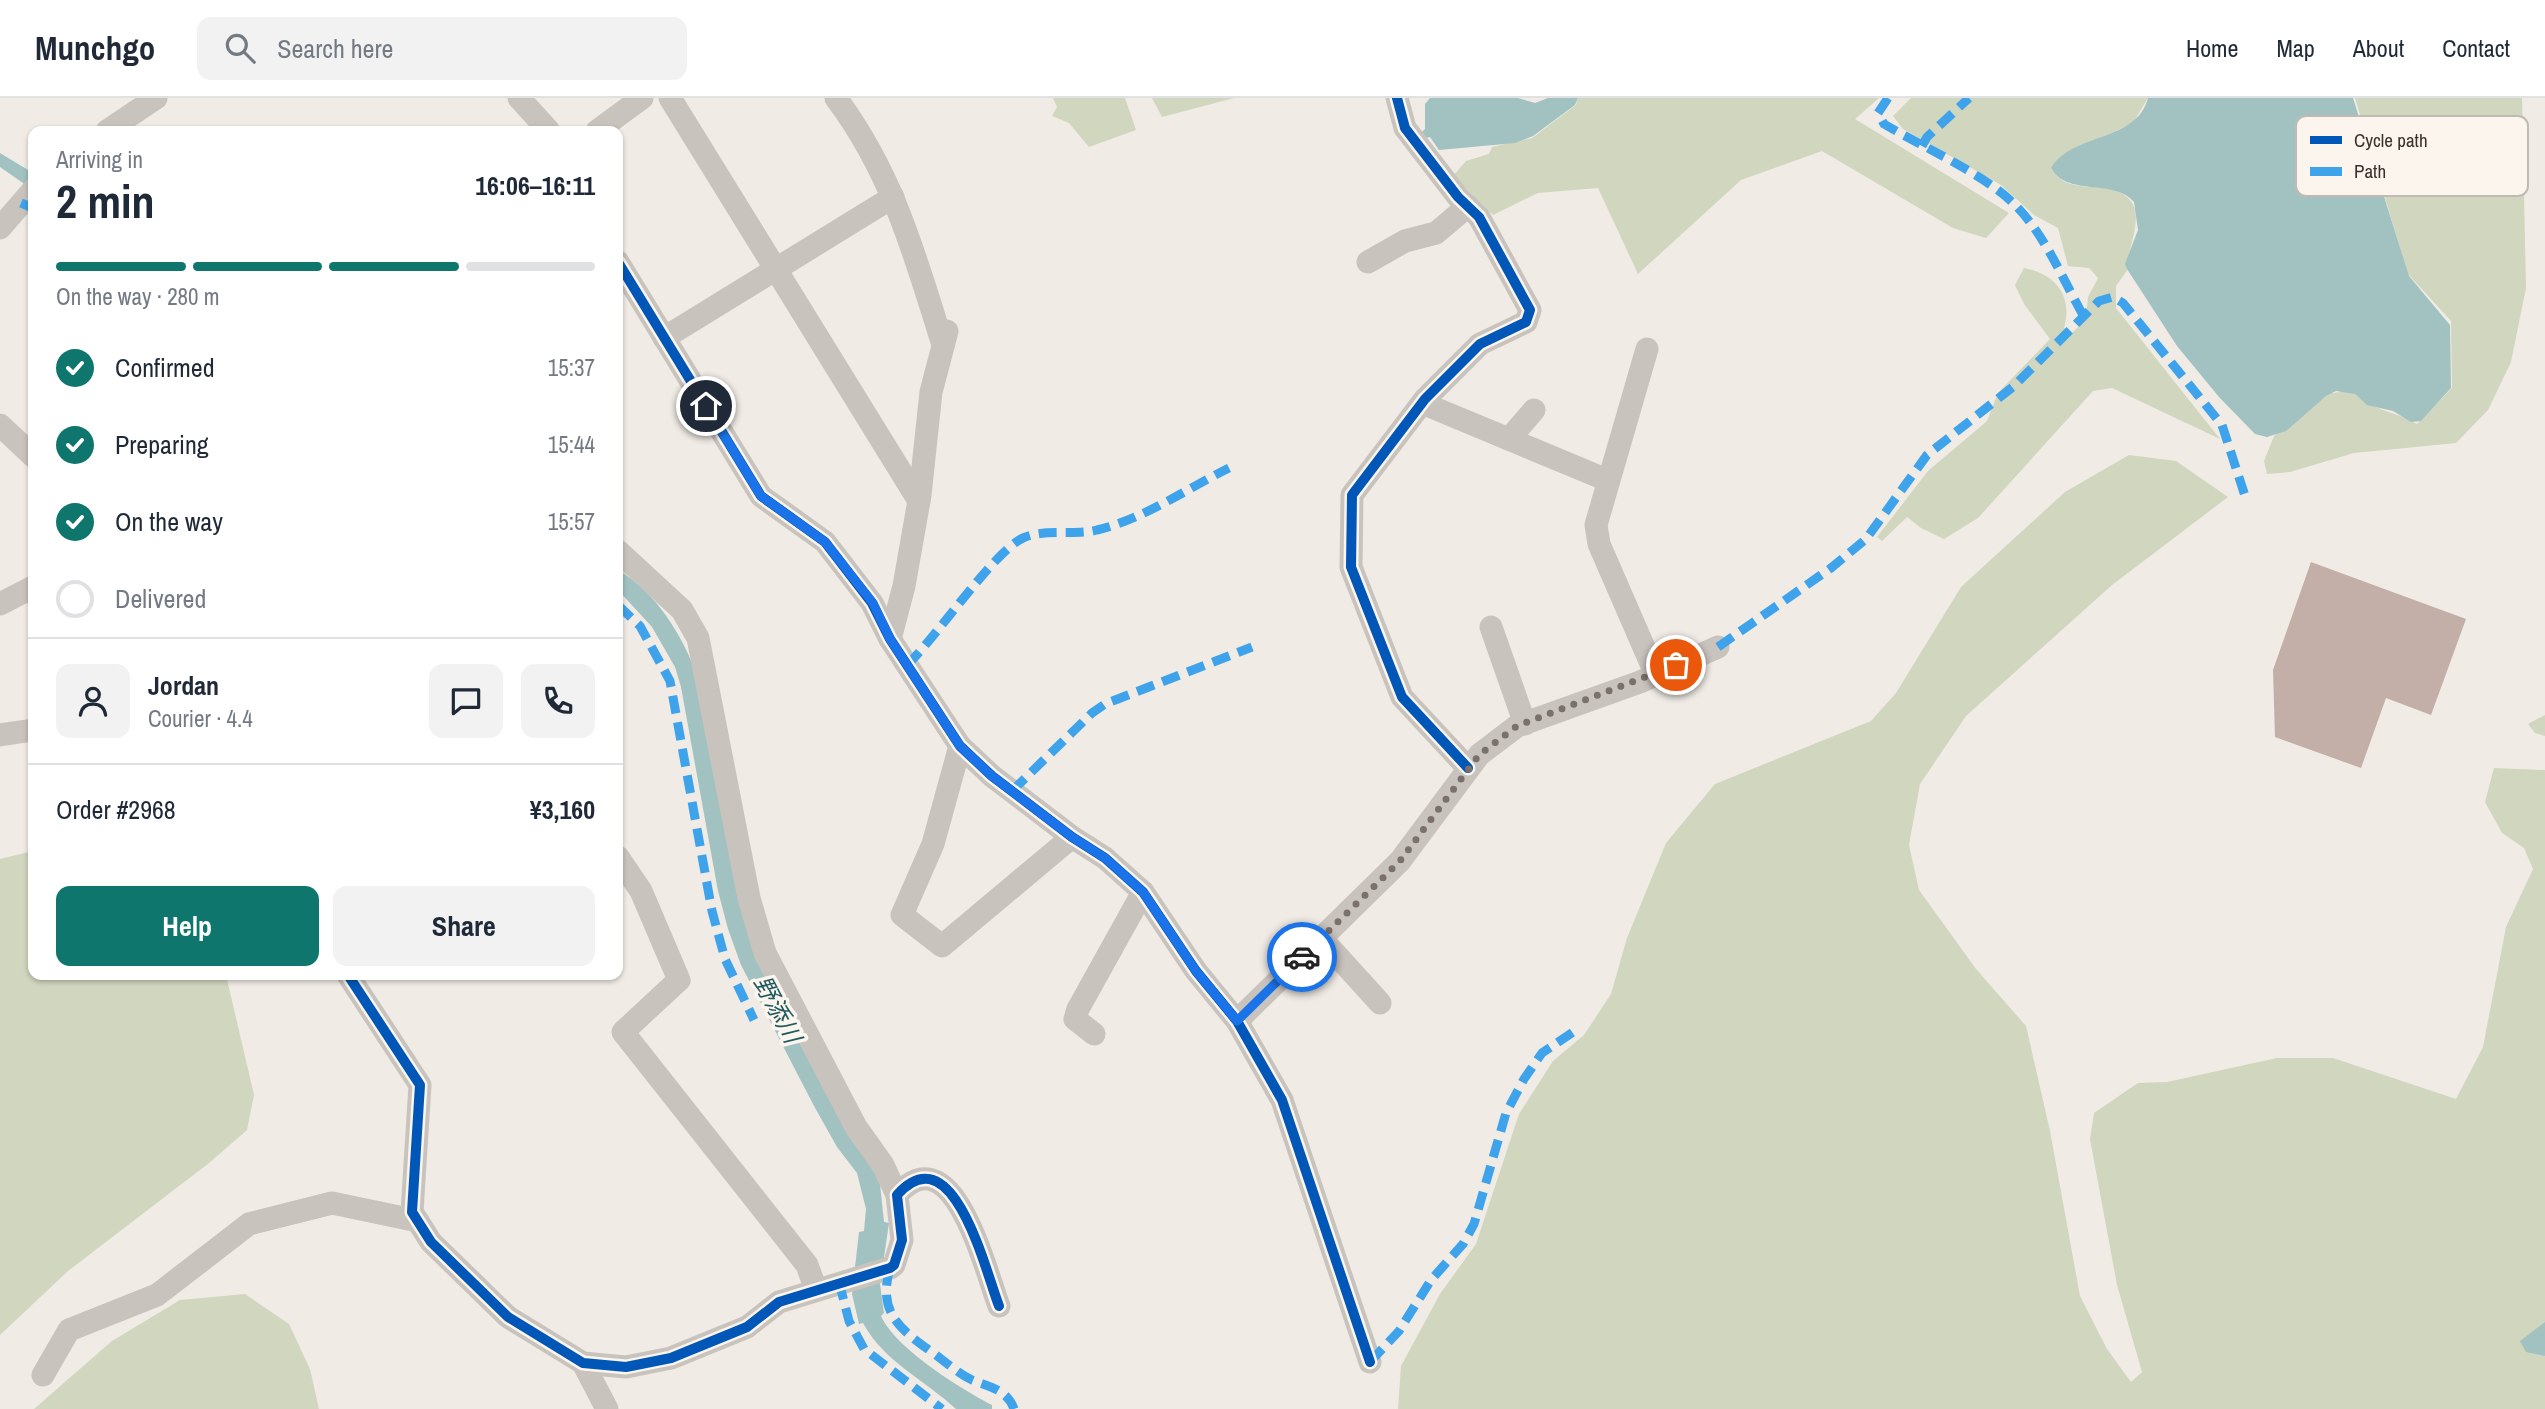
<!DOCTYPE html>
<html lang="en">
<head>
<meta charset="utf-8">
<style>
  body { margin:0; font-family:"Archivo Narrow","Noto Sans JP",sans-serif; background:#f2f2f3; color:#1f2937; height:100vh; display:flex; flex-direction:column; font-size:26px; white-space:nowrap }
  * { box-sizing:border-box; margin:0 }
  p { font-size:23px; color:#747a83 }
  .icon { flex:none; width:38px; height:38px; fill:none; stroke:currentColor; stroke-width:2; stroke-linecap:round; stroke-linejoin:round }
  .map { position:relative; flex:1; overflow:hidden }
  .details { position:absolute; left:28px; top:28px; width:595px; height:854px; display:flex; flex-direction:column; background:#fff; border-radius:14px; box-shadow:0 2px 5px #0004 }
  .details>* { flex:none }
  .pin { position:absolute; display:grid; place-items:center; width:60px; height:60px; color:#fff; margin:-30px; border:4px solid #fff; border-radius:50%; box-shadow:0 2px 7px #0007 }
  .courier { position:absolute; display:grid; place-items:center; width:70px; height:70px; margin:-35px; border:5px solid #1a73e8; border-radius:50%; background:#fff; color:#222; box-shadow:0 2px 9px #0007 }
  .summary em { font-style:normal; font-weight:700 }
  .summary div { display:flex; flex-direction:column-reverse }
  .summary { display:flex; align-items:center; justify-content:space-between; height:119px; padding:0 28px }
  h1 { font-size:46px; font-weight:700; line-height:52px }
  .bar { display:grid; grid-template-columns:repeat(4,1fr); gap:10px 7px; align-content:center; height:84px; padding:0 28px }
  .bar i { height:9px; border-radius:5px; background:#e0e1e3 }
  .bar .active { background:#0f766e }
  .bar p { grid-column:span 4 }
  .line { display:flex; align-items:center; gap:18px; padding:0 28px; border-top:2px solid #e0e1e3 }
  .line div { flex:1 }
  .round { display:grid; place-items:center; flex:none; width:74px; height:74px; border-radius:14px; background:#f2f2f3 }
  ol { padding:0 28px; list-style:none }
  li { display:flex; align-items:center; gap:21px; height:77px }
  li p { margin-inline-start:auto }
  li .icon { padding:7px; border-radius:50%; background:#0f766e; color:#fff; stroke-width:4 }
  li:last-child { color:#747a83 }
  li i { width:38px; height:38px; border:4px solid #e0e1e3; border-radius:50% }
  .button { display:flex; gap:14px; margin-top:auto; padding:14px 28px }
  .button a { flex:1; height:80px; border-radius:14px; background:#0f766e; color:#fff; font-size:28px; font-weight:700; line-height:80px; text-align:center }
  .button a+a { background:#f2f2f3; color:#1f2937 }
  header { display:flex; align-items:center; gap:42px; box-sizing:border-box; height:98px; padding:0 35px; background:#fff; border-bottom:2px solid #e0e1e3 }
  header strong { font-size:33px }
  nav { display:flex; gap:38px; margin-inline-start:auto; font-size:24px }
  .search { width:490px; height:63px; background:#f2f2f3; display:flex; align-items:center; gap:18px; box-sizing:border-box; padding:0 24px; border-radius:14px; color:#747a83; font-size:26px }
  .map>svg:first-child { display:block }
</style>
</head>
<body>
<header>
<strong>Munchgo</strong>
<div class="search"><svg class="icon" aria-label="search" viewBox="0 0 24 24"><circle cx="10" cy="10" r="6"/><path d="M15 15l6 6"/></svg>Search here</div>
<nav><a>Home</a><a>Map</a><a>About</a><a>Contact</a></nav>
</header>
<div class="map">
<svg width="2545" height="1311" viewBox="0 0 2545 1311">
  <rect width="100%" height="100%" fill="#f0ebe5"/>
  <g fill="#d1d6bf">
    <path d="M1053,0h72l11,32 -47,17 -20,-24 -17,-7 5,-9z"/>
    <path d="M1152,0h82l-72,19z"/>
    <path d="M1578,0h301l-24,21 154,94 -23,25 -33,-10 -131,-77 -81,29 -103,94 -40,-86 -60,5 -45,22 -40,-39 13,-15 23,-7 3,-7 40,-9 44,-33z"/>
    <path d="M1911,0h237l-15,25 -74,35 -8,11c16,26 46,12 70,24 30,15 5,53 7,76l-12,17v22l104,131 -108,-51 -19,3 -115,127 -34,21 -23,-11 -14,-11 -25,24 -5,-4 51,-66 59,-50 11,-28 52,-54 -26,-35 -9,-19 9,-17c32,6 49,28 40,60l7,6 15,-15 2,-22 10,-19 -9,-10 -21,-2 -10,-38 -24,-13 -33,-30 -98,-56 -10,-13z"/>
    <path d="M2355,0h167l4,190 -15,74 -23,48 -32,33 -102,10 -64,19 -23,2 -3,-13 10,-25 53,-42 24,-4c19,21 43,20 66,34l35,-36 -1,-67 -43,-47z"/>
    <path d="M2129,357l47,6 52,36 -116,88 -146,131 -46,68 -11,61 10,45 57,79 50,57 24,105 30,165 27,53 24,33 11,-10 -25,-87 -27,-146 4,-26 44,-30 29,-1 110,-24h56l123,41 27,-52 23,-120 27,-58 -9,-21 -22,-15 -17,-31 9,-34 51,2v639h-1147l3,-43 39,-72 36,-50 43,-130 34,-53 31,-26 27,-41 16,-56 39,-95 49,-59 156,-63 25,-28 65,-106 104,-95z"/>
    <path d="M2545,617v21l-10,-3 -7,-9z"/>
    <path d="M33,753v124h193l28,120 -7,35 -38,33 -141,108 -68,64v-476z"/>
    <path d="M245,1196l44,30 21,45 9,40h-285l78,-68 68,-41z"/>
  </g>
  <g fill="#a1c2c1">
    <path d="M1430,0h88l17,5 13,-5h30l-3,7 -42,31 -18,7 -76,7 -9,-13 -19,5 14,-13v-25z"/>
    <path d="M2148,0h205l56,178 41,49 1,63 -30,33 -10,1 -18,-11 -26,-6 -12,-11 -19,-3 -10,5 -40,35 -19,6 -12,-3 -36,-37 -42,-51 -50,-77 -2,-5 13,-34 -4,-28c-20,-24 -68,-5 -83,-34 22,-36 85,-25 97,-70z"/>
    <path d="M0,55l33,20v17l-33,-23z"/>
    <path d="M618,472c38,22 64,65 79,105l38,206 145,303 4,38 5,1 -9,61 4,29 -3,3c14,32 80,73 111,89v4h-36c-31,-29 -72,-47 -93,-86l-4,1 -7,-30 7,-62 5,-1 2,-22 -9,-36 -20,-26 -23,-41 -73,-141 -13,-36 -10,-38 -37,-204 -6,-20 -23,-40 -34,-37z"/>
    <path d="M2545,1224v34l-19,-4 -6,-11z"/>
  </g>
  <path fill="#c3afa7" d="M2311,464l155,57 -35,96 -45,-17 -25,70 -86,-31 -2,-67z"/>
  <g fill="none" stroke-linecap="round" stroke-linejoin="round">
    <g stroke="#c9c3be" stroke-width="23">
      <path d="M519,0l30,33"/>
      <path d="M670,0l249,403"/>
      <path d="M836,0c57,76 79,158 107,247"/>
      <path d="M1397,0l8,30 53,69 21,20 51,93 -4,12 -46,22 -55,55 -73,96 -1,72 51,130 66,71"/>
      <path d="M107,33l49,-33"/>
      <path d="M597,33l45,-33"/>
      <path d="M0,130l33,-38"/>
      <path d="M618,164l143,234 64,46 47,61 18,36 70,107 32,30 80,61 33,21 38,34 53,79 41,50 45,79 88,262"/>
      <path d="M1368,164l37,-21 31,-8 32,-27"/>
      <path d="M664,240l229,-141"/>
      <path d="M1647,251l-51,176 3,19 57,131"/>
      <path d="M1422,305l185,77"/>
      <path d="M0,327l33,31"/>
      <path d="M1509,341l25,-29"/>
      <path d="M618,453l64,59 16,28 51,260 16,55 91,174 27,38 14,30"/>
      <path d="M0,506l33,-17"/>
      <path d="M1491,529l34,97"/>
      <path d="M890,541l14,-53 16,-91 11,-103 16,-61"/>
      <path d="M0,637l33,-5"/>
      <path d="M960,648l-27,98 -31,71 40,31 130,-109"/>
      <path d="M618,759l23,34 38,89 -56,52 184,233 9,25"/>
      <path d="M1321,840l59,65"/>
      <path d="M348,877l72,110 -8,127 19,30 77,75 75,46 43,4 45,-9 76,-31 32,-25 111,-34 4,-3 8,-25 -5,-45c56,-63 88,75 102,111"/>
      <path d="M1237,923l163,-160 79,-106 38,-29 123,-44 78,-35"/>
      <path d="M1094,936l-19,-15 3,-10 65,-117"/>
      <path d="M583,1265l24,46"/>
      <path d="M43,1277l26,-45 88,-35 92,-71 83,-21 86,18"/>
    </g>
    <g stroke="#3fa3eb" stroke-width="9" stroke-dasharray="18 9" stroke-linecap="butt">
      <path d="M1888,0l-10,15 6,11c37,22 98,49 128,78 32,30 50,76 71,113"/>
      <path d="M1922,48l5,-9 42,-39"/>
      <path d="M21,105l12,5"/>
      <path d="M618,507l22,21 30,55 42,230 13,48 29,61"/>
      <path d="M1718,549l113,-79 35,-29 61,-84 87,-69 85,-85 14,-4 10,6 99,122 25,77"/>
      <path d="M907,567c28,-26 88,-115 116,-127 23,-10 51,-2 74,-8 47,-11 89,-41 132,-62"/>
      <path d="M1012,693l80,-78 13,-9 147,-57"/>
      <path d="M890,1170c-13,46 11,62 46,87 11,8 23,19 36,25 17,7 35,9 42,29"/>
      <path d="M839,1184l10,39 15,28 78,60"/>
      <path d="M1370,1264l29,-31 32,-51 32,-36 11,-20 32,-111 18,-34 18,-26 34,-23"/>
    </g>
    <g stroke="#fbf5ee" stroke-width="15">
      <g id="cycleway">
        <path d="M1397,0l8,30 53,69 21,20 51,93 -4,12 -46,22 -55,55 -73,96 -1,72 51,130 66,71"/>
        <path d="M618,164l143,234 64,46 47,61 18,36 70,107 32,30 80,61 33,21 38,34 53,79 41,50 45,79 88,262"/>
        <path d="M348,877l72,110 -8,127 19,30 77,75 75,46 43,4 45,-9 76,-31 32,-25 111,-34 4,-3 8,-25 -5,-45c56,-63 88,75 102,111"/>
      </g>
    </g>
    <use href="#cycleway" stroke="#0057b8" stroke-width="10"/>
  </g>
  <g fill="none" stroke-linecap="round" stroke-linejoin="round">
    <path stroke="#7a716c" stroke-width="7" stroke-dasharray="0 12.6" d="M1302,859l98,-96 79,-106 38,-29 159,-61"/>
    <path stroke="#1a73e8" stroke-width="9" d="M706,308l55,90 64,46 48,61 17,36 70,107 32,30 80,61 33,21 38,34 53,79 41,50 65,-64"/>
  </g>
  <g text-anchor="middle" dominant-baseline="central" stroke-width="7" stroke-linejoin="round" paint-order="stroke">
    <g font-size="24" font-style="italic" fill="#1f5a5e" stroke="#fbf5ee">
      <text transform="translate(778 911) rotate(62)">野添川</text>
    </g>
  </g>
  <rect x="2296" y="18" width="232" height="80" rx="10" fill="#fbf5ee" stroke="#c1bab4" stroke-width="2"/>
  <rect x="2310" y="38" width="32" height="8" fill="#0057b8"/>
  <rect x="2310" y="69" width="32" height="9" fill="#3fa3eb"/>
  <g font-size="19" fill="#3b302b">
    <text x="2354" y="49">Cycle path</text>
    <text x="2354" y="80">Path</text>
  </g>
</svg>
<div class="pin" style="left:1676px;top:567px;background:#ea580c"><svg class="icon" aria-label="bag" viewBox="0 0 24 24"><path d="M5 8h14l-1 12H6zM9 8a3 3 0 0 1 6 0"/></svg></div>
<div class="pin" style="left:706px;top:308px;background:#1f2937"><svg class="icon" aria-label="home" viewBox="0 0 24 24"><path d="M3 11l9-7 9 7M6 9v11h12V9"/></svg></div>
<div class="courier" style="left:1302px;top:859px"><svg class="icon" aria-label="car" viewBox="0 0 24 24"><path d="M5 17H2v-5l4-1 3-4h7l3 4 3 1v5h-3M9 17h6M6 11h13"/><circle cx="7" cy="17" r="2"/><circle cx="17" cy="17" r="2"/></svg></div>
<section class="details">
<div class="summary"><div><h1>2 min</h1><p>Arriving in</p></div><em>16:06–16:11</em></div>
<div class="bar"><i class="active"></i><i class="active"></i><i class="active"></i><i></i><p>On the way · 280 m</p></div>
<ol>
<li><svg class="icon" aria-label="check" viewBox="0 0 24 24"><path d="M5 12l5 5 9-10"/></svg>Confirmed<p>15:37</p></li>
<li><svg class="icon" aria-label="check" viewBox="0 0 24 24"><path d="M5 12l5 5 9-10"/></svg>Preparing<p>15:44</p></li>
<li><svg class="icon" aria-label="check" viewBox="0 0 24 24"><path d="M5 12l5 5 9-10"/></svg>On the way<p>15:57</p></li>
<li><i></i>Delivered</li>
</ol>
<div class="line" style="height:126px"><a class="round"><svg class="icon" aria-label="person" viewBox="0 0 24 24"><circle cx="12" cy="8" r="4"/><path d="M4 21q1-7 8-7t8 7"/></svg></a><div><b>Jordan</b><p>Courier · 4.4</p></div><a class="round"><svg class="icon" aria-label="chat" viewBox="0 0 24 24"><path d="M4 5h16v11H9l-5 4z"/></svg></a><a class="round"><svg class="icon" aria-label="phone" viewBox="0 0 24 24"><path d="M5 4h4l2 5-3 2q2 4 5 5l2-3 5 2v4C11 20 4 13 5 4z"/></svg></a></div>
<div class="line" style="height:91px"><div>Order #2968</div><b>¥3,160</b></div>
<div class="button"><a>Help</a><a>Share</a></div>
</section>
</div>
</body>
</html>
